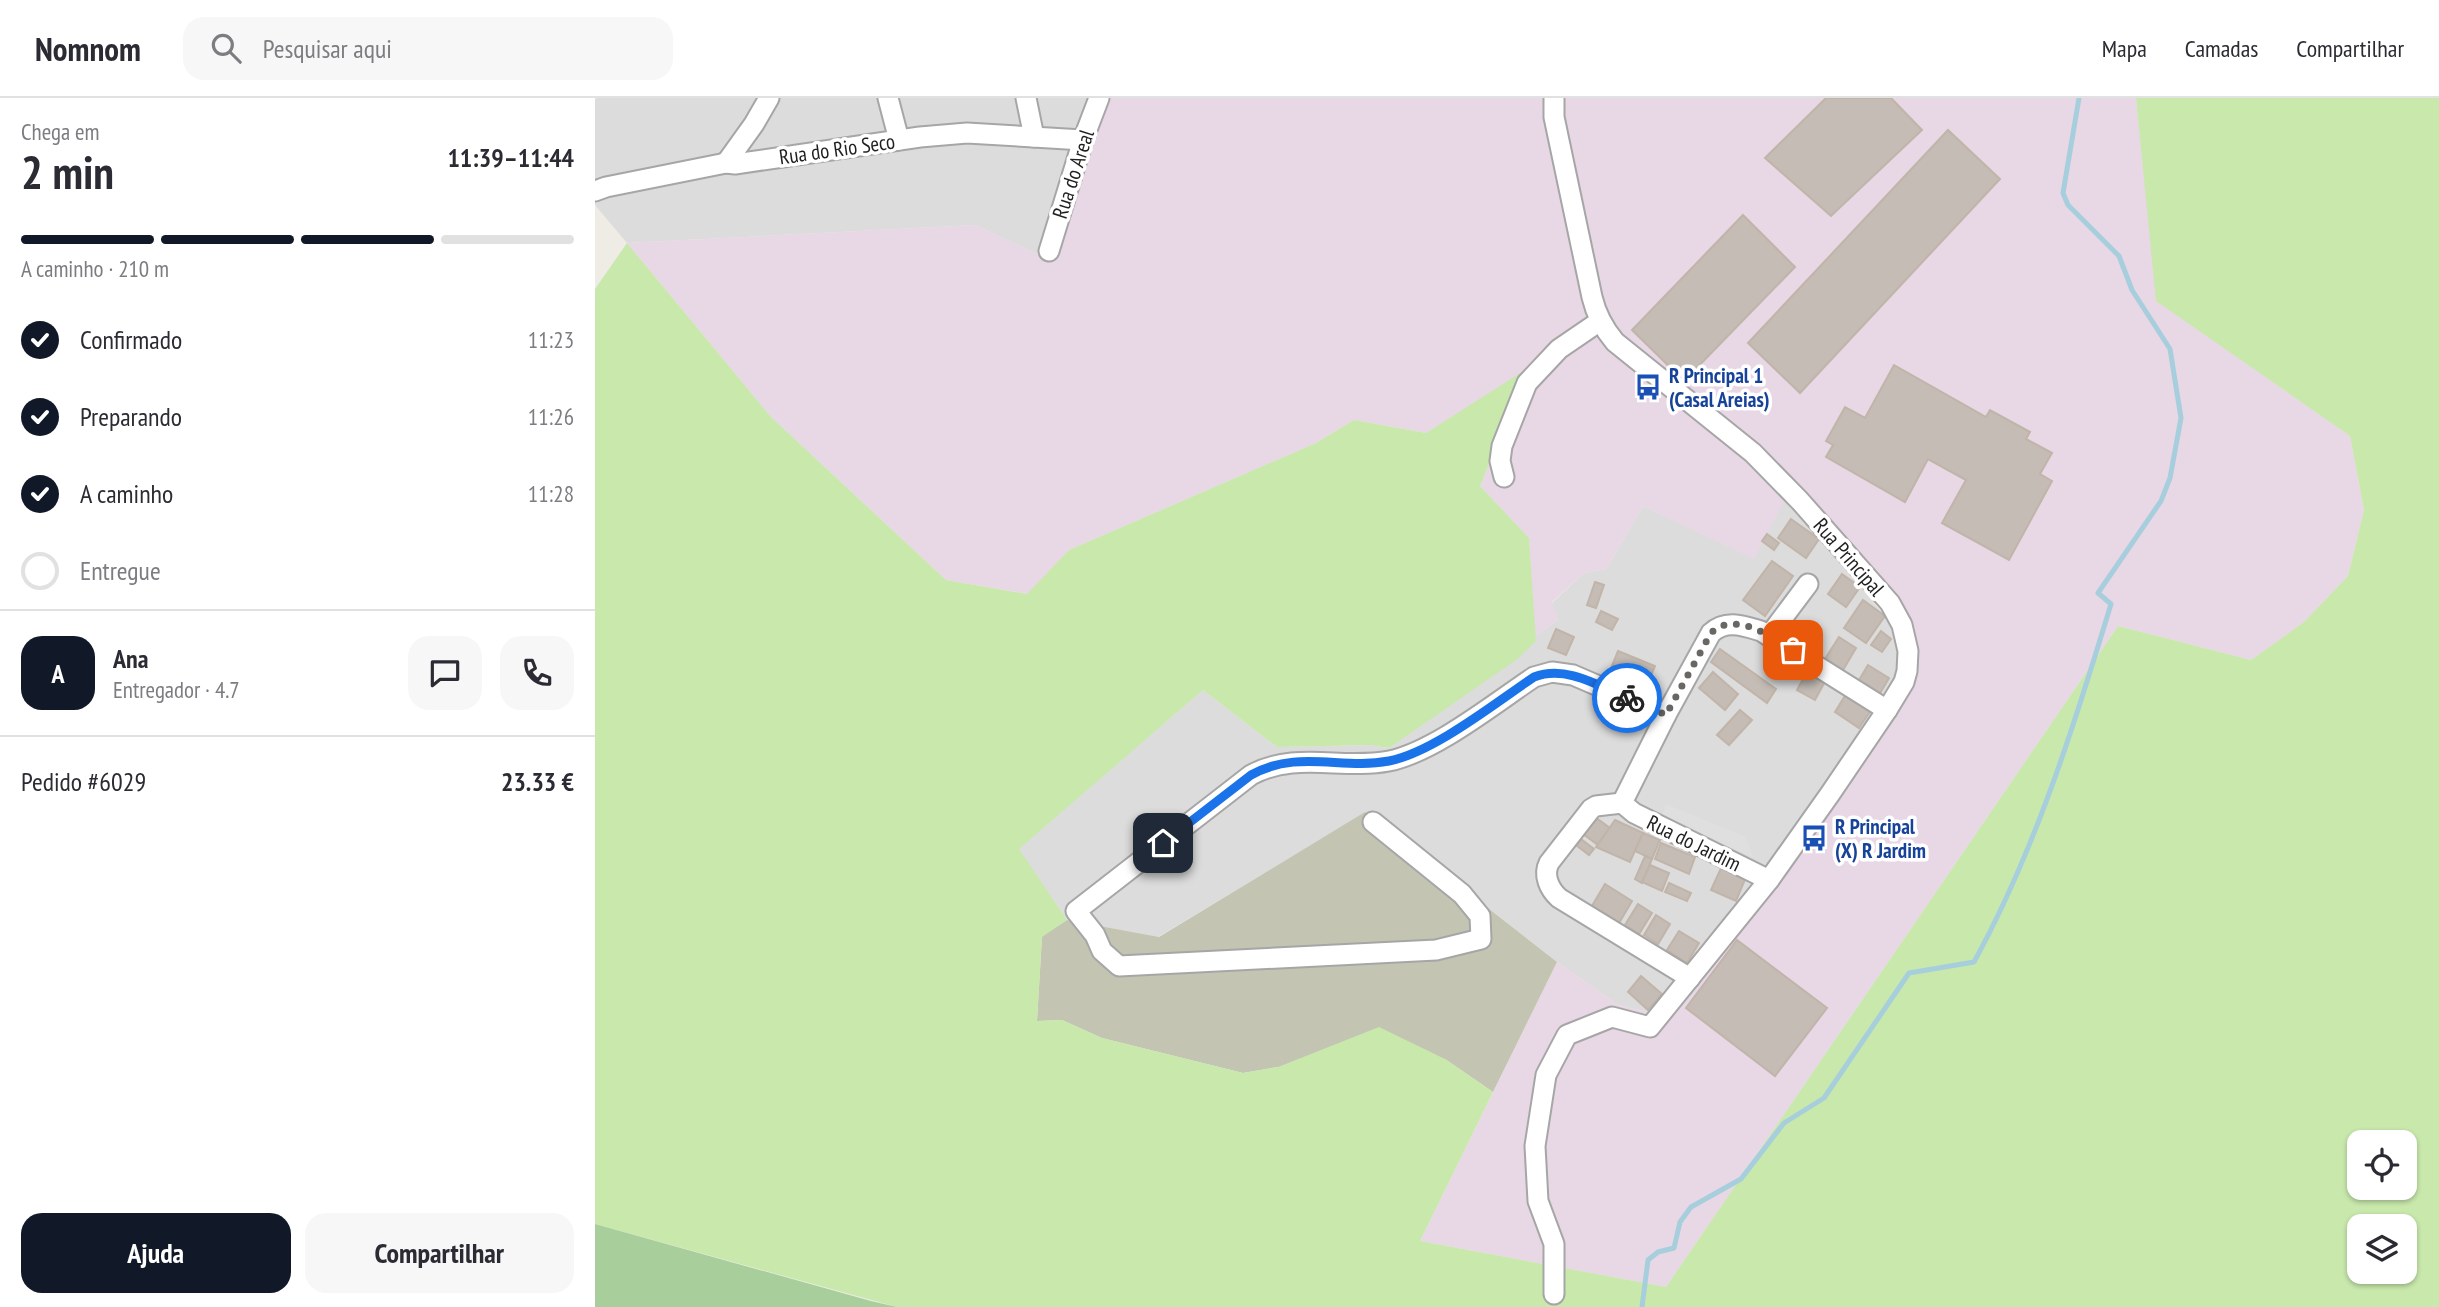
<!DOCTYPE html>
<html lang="pt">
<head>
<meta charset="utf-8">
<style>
  body { margin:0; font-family:"PT Sans Narrow",sans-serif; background:#f7f7f7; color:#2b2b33; height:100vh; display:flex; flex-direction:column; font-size:26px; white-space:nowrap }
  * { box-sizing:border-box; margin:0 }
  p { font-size:23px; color:#7c7c81 }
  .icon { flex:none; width:38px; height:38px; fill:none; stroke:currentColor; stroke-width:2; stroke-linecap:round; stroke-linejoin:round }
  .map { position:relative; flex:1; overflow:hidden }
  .drawer { display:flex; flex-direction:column; background:#fff; width:595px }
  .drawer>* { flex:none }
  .tools { position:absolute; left:1752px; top:1032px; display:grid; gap:14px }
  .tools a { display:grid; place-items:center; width:70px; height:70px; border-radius:14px; background:#fff; box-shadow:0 2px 5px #0004; font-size:35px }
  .pin { position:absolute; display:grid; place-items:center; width:60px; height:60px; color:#fff; margin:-30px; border-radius:14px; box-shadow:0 4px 10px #0006 }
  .courier { position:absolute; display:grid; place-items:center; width:70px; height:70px; margin:-35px; border:5px solid #1a73e8; border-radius:50%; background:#fff; color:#222; box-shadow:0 2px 9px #0007 }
  .head em { font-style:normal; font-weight:700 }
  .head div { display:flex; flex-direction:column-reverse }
  .head { display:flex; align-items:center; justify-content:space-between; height:119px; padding:0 21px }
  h1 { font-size:46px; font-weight:700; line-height:52px }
  .bar { display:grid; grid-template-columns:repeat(4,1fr); gap:10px 7px; align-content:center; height:84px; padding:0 21px }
  .bar i { height:9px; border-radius:5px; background:#e1e1e2 }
  .bar .current { background:#111827 }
  .bar p { grid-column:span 4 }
  .line { display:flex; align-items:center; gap:18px; padding:0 21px; border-top:2px solid #e1e1e2 }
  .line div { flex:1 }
  .round { display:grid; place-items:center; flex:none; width:74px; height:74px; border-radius:21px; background:#f7f7f7 }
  ol { padding:0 21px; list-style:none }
  li { display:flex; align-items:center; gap:21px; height:77px }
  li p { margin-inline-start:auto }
  li .icon { padding:7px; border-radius:50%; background:#111827; color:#fff; stroke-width:4 }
  li:last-child { color:#7c7c81 }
  li i { width:38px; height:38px; border:4px solid #e1e1e2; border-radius:50% }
  .button { display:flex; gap:14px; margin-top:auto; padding:14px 21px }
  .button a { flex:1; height:80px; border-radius:21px; background:#111827; color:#fff; font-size:28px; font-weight:700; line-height:80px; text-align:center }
  .button a+a { background:#f7f7f7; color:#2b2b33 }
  header { display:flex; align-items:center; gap:42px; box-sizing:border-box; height:98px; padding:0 35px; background:#fff; border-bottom:2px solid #e1e1e2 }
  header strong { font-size:33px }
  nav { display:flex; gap:38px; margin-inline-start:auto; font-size:24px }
  .search { width:490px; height:63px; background:#f7f7f7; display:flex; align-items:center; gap:18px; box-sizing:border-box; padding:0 24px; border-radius:21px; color:#7c7c81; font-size:26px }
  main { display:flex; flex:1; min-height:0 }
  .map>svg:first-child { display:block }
</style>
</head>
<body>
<header>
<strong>Nomnom</strong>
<div class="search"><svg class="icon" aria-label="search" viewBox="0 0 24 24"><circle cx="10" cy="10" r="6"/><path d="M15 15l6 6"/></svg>Pesquisar aqui</div>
<nav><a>Mapa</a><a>Camadas</a><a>Compartilhar</a></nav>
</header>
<main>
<section class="drawer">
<div class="head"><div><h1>2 min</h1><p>Chega em</p></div><em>11:39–11:44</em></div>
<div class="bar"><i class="current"></i><i class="current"></i><i class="current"></i><i></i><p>A caminho · 210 m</p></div>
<ol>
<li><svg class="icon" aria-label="check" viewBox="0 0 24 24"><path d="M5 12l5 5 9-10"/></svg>Confirmado<p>11:23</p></li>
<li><svg class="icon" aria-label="check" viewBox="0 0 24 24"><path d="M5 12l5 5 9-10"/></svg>Preparando<p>11:26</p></li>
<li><svg class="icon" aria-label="check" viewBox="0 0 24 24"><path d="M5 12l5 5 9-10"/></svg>A caminho<p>11:28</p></li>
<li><i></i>Entregue</li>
</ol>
<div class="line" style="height:126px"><b class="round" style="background:#111827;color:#fff">A</b><div><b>Ana</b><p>Entregador · 4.7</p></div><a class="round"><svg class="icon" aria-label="chat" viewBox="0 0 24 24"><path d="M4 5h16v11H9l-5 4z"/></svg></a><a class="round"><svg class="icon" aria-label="phone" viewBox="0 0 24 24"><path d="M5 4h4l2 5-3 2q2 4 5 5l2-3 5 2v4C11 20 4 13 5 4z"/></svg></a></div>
<div class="line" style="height:91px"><div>Pedido #6029</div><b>23.33 €</b></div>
<div class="button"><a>Ajuda</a><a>Compartilhar</a></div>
</section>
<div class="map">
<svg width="1844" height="1209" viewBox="0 0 1844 1209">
  <rect width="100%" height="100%" fill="#efece5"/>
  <g fill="#dddcdc">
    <path d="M2,0h511l-14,36 -40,128 -79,-37 -348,18 -32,-38v-106z"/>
    <path d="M1190,399l104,124 7,16 2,14 -3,27 -22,38 -95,140 -117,150 -13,6 -30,-7 -61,-43 -191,-150 -208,125 -91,-17 -49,-71 185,-159 74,57 93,-2 19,3 147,-107 -1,-5 23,-16 -6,-17 32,-30 22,-4 37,-63 111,52z"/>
  </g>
  <path fill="#e8d7e5" d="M513,0h1028l21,203 193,135 14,74 -16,66 -44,46 -53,38 -133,-34 -452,661 -246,-46 137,-279 61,43 30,7 13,-6 88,-110 124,-180 22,-38 3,-17 -2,-24 -7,-16 -19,-26 -84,-98 -32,62 -111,-53 -37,63 -22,4 -32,29 6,18 -23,16 -6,-98 -49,-52 47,-117 -101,64 -72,-13 -38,23 -247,107 -41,44 -82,-14 -175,-163 -144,-174 348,-18 79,37 40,-128z"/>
  <path fill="#c3c4b1" d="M770,714l192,150 -64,130 -48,-33 -167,8 -35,6 -141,-35 -40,-18 -25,1 5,-85 25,-16 92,17z"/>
  <path fill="#c8e8ac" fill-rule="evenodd" d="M1541,0h303v1209h-1542l-302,-83v-935l32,-46 144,174 175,163 81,14 42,-44 247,-107 38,-23 72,13 102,-65 -48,118 49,52 7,103 -20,19 -127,88 -19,-3 -93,2 -74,-57 -184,159 48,71 -25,17 -5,84 25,-1 40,18 141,35 35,-6 101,-40 66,32 48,33 -73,149 246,46 452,-661 133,34 53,-38 44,-46 16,-66 -14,-74 -194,-135zM1764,1045h46v45h-46zM1764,1129h46v45h-46z"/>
  <path fill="#a8ce9b" d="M0,1126l276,77 26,6h-302z"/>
  <path fill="#dfdfdf" d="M1071,706l80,33 7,20 -92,-39z"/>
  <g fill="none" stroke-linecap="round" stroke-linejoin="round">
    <path stroke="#a7cedc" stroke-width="5" d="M1047,1209l6,-47 10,-8 16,-4 6,-26 11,-15 50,-28 43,-56 40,-25 85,-125 65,-11c61,-111 100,-236 137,-358l-13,-11 63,-92 9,-23 11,-60 -11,-69 -38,-59 -13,-34 -51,-51 -5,-12 16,-95"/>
  </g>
  <g fill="#c4bcb5" stroke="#c1b4a8" stroke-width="2">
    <path d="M1231,0h65l31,32 -91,86 -66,-58z"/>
    <path d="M1353,32l52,49 -200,214 -52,-50z"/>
    <path d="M1148,117l52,52 -111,114 -52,-51z"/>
    <path d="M1299,267l92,52 4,-7 40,22 -4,7 26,14 -12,21 12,7 -43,79 -67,-37 24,-43 -38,-21 -23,43 -79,-45 7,-12 -7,-4 19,-34 20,11z"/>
    <path d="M1196,421l28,20 -13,19 -28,-20z"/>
    <path d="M1172,436l12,9 -5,7 -12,-9z"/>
    <path d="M1177,463l21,15 -28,40 -22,-16z"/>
    <path d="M1247,476l18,13 -14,20 -18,-13z"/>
    <path d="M1000,484l9,3 -8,23 -9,-3z"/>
    <path d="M1268,502l22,16 -19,27 -22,-15z"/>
    <path d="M1006,513l17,8 -6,11 -16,-8z"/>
    <path d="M961,531l18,8 -8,18 -18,-7z"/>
    <path d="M1286,533l10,8 -9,13 -11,-7z"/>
    <path d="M1244,539l17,11 -13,22 -18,-11z"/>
    <path d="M1125,551l56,40 -9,14 -56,-41z"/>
    <path d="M1023,553l37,15 -9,21 -37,-14z"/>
    <path d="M1273,567l21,13 -10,17 -21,-13z"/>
    <path d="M1214,570l18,10 -12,22 -18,-10z"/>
    <path d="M1118,574l25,22 -13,16 -26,-22z"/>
    <path d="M1253,593l25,16 -14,21 -24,-16z"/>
    <path d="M1145,612l12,10 -23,25 -12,-10z"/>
    <path d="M1000,719l15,11 -12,17 -15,-11z"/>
    <path d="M1020,722l28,13 -13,29 -34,-15z"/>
    <path d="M1048,735l17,7 -8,19 -17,-8z"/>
    <path d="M986,741l13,10 -5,6 -13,-10z"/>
    <path d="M1066,745l34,14 -6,17 -34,-15z"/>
    <path d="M1050,758l7,3 -10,24 -7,-4z"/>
    <path d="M1055,767l19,8 -7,18 -20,-9z"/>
    <path d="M1127,768l24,11 -10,24 -25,-11z"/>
    <path d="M1074,785l22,10 -4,8 -22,-9z"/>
    <path d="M1010,786l27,17 -13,22 -27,-17z"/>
    <path d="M1043,806l14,9 -13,21 -14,-9z"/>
    <path d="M1061,817l14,9 -12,20 -14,-9z"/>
    <path d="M1084,833l20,12 -12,20 -20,-13z"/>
    <path d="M1142,842l90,68 -52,68 -89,-68z"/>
    <path d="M1046,878l21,18 -14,16 -20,-18z"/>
  </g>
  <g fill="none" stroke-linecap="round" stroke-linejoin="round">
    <g stroke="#a6a6a6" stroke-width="23">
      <g id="minor">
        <path d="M293,0l11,42"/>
        <path d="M431,0l8,39"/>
        <path d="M131,65l28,-39 15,-26"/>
        <path d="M0,93l11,-4 120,-24 9,1 185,-27 47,-4 116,7"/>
        <path d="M454,153l34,-111 16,-42"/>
        <path d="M909,379l-4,-16 2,-15 25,-63 32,-34 41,-28"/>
        <path d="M1174,538l39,-52"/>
        <path d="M1027,705l44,-88 45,-82c15,-14 33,-7 50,-2l126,79"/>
        <path d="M1027,705l-26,3 -5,3 -42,54c-6,12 0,26 10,35l131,80"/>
        <path d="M1027,705l12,10 135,67"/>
        <path d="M778,724l89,72 18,22 1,23 -45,11 -317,16 -17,-15 -7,-16 -19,-24 175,-136c44,-24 91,-5 138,-14 45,-9 106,-58 145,-84l18,-5 21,3 93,40"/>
        <path d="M959,1196v-50l-16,-43 -3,-55 11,-71 21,-40 45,-18 38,10 119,-147 61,-86 57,-84 17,-28 3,-11 1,-20 -6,-26 -12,-22 -90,-102 -47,-48 -138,-111c-11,-13 -19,-28 -23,-45l-38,-180v-19"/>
      </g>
    </g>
    <use href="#minor" stroke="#fff" stroke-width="19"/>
  </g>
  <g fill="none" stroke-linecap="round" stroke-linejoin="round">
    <path stroke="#686764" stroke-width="7" stroke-dasharray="0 12.6" d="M1032,600l39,17 45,-82c24,-23 60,4 82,17"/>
    <path stroke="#1a73e8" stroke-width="9" d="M568,745l88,-68c47,-26 90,-5 138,-14 45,-9 106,-58 145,-84 32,-12 63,8 93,21"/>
  </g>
  <defs>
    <g id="bus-bare" transform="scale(2.1)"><path d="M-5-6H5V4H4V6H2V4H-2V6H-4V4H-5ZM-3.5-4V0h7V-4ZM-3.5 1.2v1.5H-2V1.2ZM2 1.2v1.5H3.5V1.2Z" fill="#1a4fb4" stroke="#fff" stroke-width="2.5" paint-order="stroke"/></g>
  </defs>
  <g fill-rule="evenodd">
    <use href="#bus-bare" x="1053" y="289"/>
    <use href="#bus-bare" x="1219" y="740"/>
  </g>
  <g text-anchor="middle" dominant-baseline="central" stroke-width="7" stroke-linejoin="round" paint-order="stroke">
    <g font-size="21" fill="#1f1f1f" stroke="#fff">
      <text transform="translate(242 51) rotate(-8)">Rua do Rio Seco</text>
      <text transform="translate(478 76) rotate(-72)">Rua do Areal</text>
      <text transform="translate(1254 459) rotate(49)">Rua Principal</text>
      <text transform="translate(1099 745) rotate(26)">Rua do Jardim</text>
    </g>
    <g font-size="21" font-weight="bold" fill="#164399" stroke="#fff" text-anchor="start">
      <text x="1074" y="277">R Principal 1<tspan x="1074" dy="24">(Casal Areias)</tspan></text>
      <text x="1240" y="728">R Principal<tspan x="1240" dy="24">(X) R Jardim</tspan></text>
    </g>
  </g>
</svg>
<div class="tools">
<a><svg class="icon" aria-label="locate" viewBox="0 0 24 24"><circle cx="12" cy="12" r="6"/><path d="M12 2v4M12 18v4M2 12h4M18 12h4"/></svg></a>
<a><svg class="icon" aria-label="layers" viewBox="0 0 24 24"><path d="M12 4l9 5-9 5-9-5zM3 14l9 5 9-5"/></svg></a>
</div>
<div class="pin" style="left:1198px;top:552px;background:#ea580c"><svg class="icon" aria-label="bag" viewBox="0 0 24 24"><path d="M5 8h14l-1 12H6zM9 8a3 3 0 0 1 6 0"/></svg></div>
<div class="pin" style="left:568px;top:745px;background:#1f2937"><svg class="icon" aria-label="home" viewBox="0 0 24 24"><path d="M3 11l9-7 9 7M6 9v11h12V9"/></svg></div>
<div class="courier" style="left:1032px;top:600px"><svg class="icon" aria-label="bike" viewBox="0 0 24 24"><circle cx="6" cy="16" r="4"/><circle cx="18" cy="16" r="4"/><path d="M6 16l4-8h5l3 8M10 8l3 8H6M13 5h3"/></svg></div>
</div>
</main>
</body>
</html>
